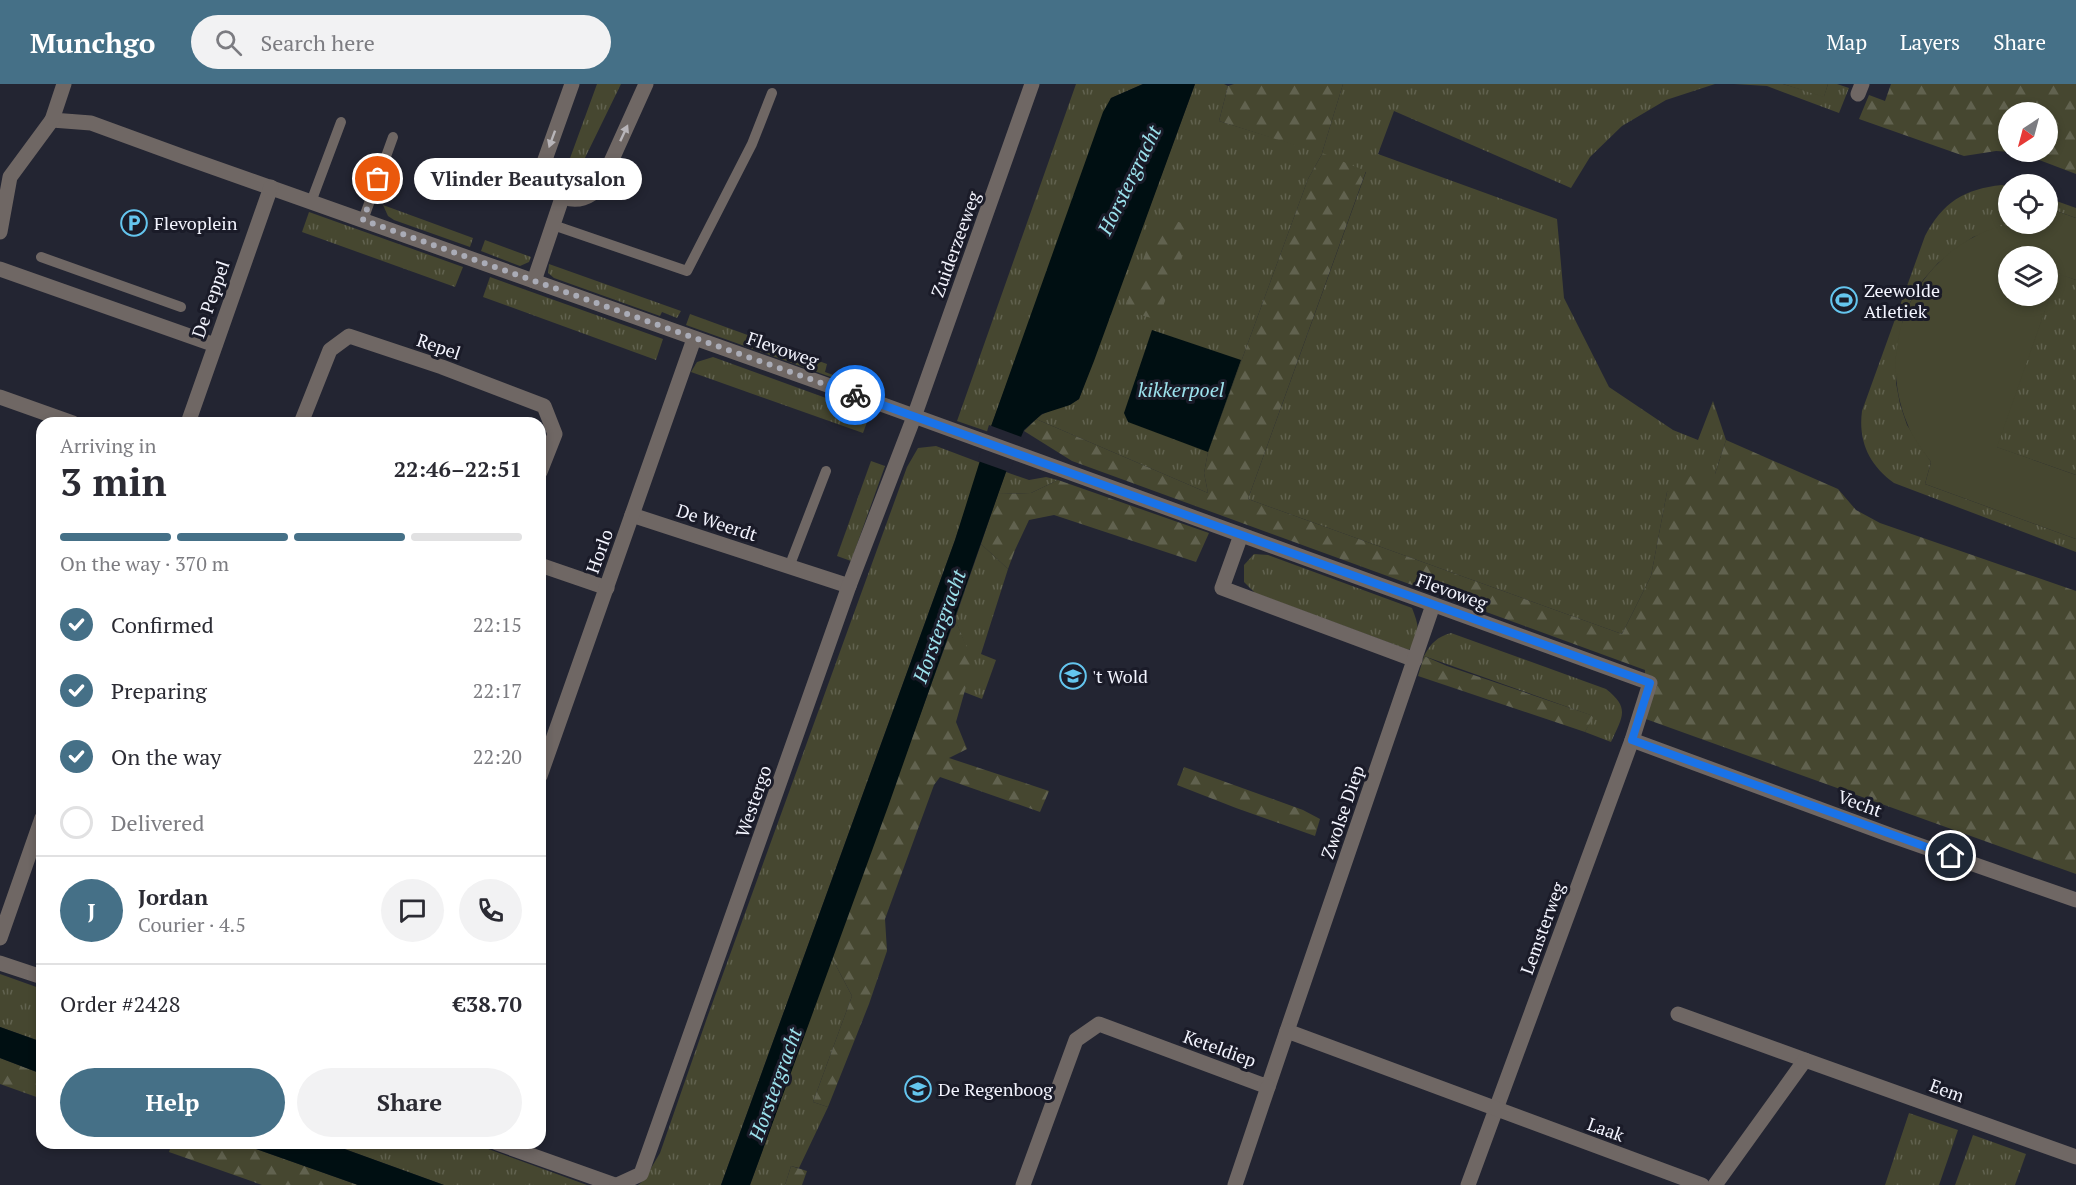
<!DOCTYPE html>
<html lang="en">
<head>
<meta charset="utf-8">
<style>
  body { margin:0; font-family:"PT Serif",serif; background:#f2f2f3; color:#2b2b33; height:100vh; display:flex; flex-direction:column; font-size:22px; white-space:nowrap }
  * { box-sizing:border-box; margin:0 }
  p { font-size:20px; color:#7c7c81 }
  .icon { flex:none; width:33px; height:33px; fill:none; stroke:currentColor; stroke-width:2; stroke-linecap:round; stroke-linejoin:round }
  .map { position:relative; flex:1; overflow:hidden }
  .details { position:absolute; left:36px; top:333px; width:510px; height:732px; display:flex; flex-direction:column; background:#fff; border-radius:18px; box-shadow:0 3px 9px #0003 }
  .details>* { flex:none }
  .needle { width:39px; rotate:216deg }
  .controls { position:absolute; left:1998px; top:18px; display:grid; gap:12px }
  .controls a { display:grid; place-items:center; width:60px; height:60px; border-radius:50%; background:#fff; box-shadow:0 3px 9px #0003; font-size:30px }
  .pin { position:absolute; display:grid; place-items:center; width:51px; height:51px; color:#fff; margin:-26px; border:3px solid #fff; border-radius:50%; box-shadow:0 2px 6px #0007 }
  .courier { position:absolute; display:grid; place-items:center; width:60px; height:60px; margin:-30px; border:4px solid #1a73e8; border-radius:50%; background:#fff; color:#222; box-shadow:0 2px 8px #0007 }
  .bubble { position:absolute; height:42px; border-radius:21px; background:#fff; box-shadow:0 3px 9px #0003; font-size:20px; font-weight:700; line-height:42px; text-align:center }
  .headline em { font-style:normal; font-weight:700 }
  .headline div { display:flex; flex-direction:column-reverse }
  .headline { display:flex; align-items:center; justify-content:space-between; height:102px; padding:0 24px }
  h1 { font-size:39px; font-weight:700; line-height:45px }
  .bar { display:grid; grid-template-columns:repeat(4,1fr); gap:9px 6px; align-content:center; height:72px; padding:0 24px }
  .bar i { height:8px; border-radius:4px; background:#e1e1e2 }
  .bar .active { background:#457087 }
  .bar p { grid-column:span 4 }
  .line { display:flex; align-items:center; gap:15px; padding:0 24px; border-top:2px solid #e1e1e2 }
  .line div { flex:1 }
  .round { display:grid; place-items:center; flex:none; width:63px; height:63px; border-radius:32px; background:#f2f2f3 }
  ol { padding:0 24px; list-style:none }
  li { display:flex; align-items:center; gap:18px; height:66px }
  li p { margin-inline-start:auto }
  li .icon { padding:6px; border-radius:50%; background:#457087; color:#fff; stroke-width:4 }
  li:last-child { color:#7c7c81 }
  li i { width:33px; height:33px; border:3px solid #e1e1e2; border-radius:50% }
  .cta { display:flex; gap:12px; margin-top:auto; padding:12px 24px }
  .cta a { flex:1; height:69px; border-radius:36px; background:#457087; color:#fff; font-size:24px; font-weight:700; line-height:69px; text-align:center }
  .cta a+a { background:#f2f2f3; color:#2b2b33 }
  header { display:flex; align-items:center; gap:36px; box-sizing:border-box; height:84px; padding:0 30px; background:#457087; color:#fff }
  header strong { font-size:28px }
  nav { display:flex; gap:33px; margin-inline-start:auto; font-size:21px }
  .search { width:420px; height:54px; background:#f2f2f3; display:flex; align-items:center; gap:15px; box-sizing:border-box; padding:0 21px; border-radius:33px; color:#7c7c81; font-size:22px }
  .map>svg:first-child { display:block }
</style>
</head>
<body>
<header>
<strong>Munchgo</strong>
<div class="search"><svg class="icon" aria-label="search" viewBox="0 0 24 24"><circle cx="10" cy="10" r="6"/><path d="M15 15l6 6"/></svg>Search here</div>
<nav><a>Map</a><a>Layers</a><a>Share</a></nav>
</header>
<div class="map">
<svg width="2076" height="1101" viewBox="0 0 2076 1101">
  <defs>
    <pattern id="grass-tufts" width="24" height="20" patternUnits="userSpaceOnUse" patternTransform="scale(1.5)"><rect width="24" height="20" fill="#464730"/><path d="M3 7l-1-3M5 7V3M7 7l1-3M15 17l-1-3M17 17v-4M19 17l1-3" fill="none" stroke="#61624f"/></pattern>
    <pattern id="forest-firs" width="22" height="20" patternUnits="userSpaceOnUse" patternTransform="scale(1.5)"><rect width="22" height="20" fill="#464730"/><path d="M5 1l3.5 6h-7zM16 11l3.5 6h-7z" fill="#61624f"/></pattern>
  </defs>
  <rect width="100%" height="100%" fill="#232532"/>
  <g fill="url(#grass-tufts)">
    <path d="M597,0h24l-39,80 12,19 -9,9c-6,0 -15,1 -20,-1 -14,-6 -18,-22 -13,-35l13,16z"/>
    <path d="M1076,0h67l-32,14 -122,334 -32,-11z"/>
    <path d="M1195,0h29l4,2 -9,35 103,32 21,-69h372l-49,16 -44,26 -32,31 -19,31 -177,-77 -16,43 179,65 7,79 45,89 64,43 25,10 15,-39 13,39 -11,34 -48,18 -16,84 -29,58 -374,-135 118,-327 -44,-18 -14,25 -100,273 -4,21 4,20 -172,-74c12,-11 30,-11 43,-20z"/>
    <path d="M1734,0h49l41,12 4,-12h9l12,4 -10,25 -72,-27z"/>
    <path d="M2002,101l6,1v38h6l-41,13 -35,26 -15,17 -11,18 -9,20 -7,65 4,21 7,21 24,37 -6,22 151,55v13l-182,-69c-25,-18 -36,-42 -32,-72l63,-175c18,-34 39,-47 77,-51z"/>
    <path d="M2048,114l28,10v10l-28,-10z"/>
    <path d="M383,121l90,33 -3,9 -76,-27 -6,-4z"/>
    <path d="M309,128l154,55 -8,20 -153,-55z"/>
    <path d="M485,156l46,17 -2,5 -9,4 -39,-15z"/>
    <path d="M549,180l132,47 -4,7 -15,-6 -2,4 -106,-38 -6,-5z"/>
    <path d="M2058,189l18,7v195l-80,-28z"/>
    <path d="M490,193l173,62 -7,21 -173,-63z"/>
    <path d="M690,230l137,50 -2,8 30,11 3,-7 23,8 -3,10 -192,-69z"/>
    <path d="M713,273l157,57 -7,19 -172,-61 6,-10z"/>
    <path d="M936,362l45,17 -26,77 -234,645h-83l6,-5 16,-27 47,-135 200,-551 11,-19z"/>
    <path d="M871,377l14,5 -34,95 -14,-5z"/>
    <path d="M1006,388l23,8 17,-3 12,3 -27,13 -33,1z"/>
    <path d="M981,460l27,25 -27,85 15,6 -14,39 -18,-7 8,-30 -17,-43z"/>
    <path d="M1254,470l14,1 144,53c7,18 9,26 -3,42l-154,-57 -11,-11v-17z"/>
    <path d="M1451,549l155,56c24,19 17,27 5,53l-26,-10 8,-16 -169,-60c7,-13 13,-19 27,-23z"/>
    <path d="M832,874l20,38 -39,106 15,5 -29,61 -8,-2 -6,19h-35z"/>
    <path d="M0,890l42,15v53l-42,-15z"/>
    <path d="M1909,1029l49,17 -19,55h-54z"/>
    <path d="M1973,1051l53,19 -11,31h-60z"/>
    <path d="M328,1059h144l115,42h-143z"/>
  </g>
  <g fill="url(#forest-firs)" fill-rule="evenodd">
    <path d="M1234,0h109l-21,69 44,18 -118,328 374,135 29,-58 16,-84 28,-19 20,1 11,-34 112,49 18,21 24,13 196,68v283l-433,-156 2,-48 -573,-209 -48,-30 12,-12 172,74 -4,-20 4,-21 100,-273 14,-25 -103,-33 9,-35z"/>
    <path d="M1891,0h185v90l-47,-18 -16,-4 -17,-1 -32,5 -105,-37 10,-24 16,6zM2008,28h40v40h-40z"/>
    <path d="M1160,131l32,12 -34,93 -34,-10z"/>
    <path d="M1058,396l151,53 -13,29 -142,-47 -25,5 -14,30 -7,19 -27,-25 17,-50 33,-1z"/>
    <path d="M955,535l18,43 -17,60 11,27 -18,9 100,33 -9,21 -100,-35 -6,8 -49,134 2,32 -18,53 -41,103 -15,-5 39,-106 -20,-38z"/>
    <path d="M1424,572l23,10 147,50 -9,16 -167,-56z"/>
    <path d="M1184,683l119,43 17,9 -5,17 -79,-28 -59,-23z"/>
    <path d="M0,974l42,16v25l-42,-15z"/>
    <path d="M172,1059h67l119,42h-96l-93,-33z"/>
    <path d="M791,1082l16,5 -5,14h-17z"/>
  </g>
  <g fill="#464730" fill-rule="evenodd">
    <path d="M1783,0h45l-4,13z"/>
    <path d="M2048,124l28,10v62l-18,-6 -61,173 79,28v64l-151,-55 6,-22c-9,-13 -19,-25 -24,-39 -24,-58 -9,-126 39,-167 19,-16 44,-30 69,-32 11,-1 22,0 33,0zM2008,172h40v40h-40z"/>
  </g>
  <g fill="#000f12">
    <path d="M1143,0h52l-101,277 -15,38 -9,6 -28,9 -18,16 -18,42 -117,332 -139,381h-29l234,-645 34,-108 114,-320 8,-14z"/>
    <path d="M1152,246l89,30 -33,92 -80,-30 -4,-9z"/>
    <path d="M0,943l42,15v32l-42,-16z"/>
    <path d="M239,1059h89l116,42h-86z"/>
  </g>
  <path fill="#232532" d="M989,341l35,13 -15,34 -31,-11z"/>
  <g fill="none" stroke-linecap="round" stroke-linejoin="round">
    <g stroke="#6f6764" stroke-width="10">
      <path d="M311,118l30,-80"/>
      <path d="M363,136l30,-83"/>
      <path d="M553,141l134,46 65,-127 20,-51"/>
      <path d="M41,173l140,50"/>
      <path d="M789,483l37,-96"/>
    </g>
    <g stroke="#6f6764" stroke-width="15">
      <path d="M572,0l-30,84c5,30 38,43 58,18l46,-102"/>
      <path d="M1858,10l4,-10"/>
      <path d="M52,36l39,3 93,34 694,246 772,280 -18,57 -164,445"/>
      <path d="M0,148l10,-55 42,-57 12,-36"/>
      <path d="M0,185l215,76"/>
      <path d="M534,197l28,-83"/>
      <path d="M0,313l73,26"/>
      <path d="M188,339l83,-236"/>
      <path d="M301,339l29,-73 19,-14 93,31 102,39 11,28 -15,38"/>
      <path d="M632,431l217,71"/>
      <path d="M1241,451l-19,53 193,72"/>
      <path d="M540,481l67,23"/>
      <path d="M1632,656l258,95 186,65"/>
      <path d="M540,692l154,-437"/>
      <path d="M0,854l42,-120"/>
      <path d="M0,879l42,14"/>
      <path d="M1678,930l127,46"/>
      <path d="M1287,947l146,-426"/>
      <path d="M497,1059l118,42"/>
      <path d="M617,1101l24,-11 208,-588 65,-169 118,-333"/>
      <path d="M1023,1101l53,-145 23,-16 169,63 19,-56 415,154"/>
      <path d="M1235,1101l33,-98"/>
      <path d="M1715,1101l90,-125 271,97"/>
    </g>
  </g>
  <defs><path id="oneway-solid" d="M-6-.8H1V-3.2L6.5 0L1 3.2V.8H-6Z" transform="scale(1.5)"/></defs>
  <g fill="#b8b5b9">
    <use href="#oneway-solid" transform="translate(624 49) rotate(-65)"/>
    <use href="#oneway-solid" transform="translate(552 55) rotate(110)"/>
  </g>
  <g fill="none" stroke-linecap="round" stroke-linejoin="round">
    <path stroke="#aaacb7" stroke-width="6" stroke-dasharray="0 10.8" d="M378,95l-15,41 492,175"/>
    <path stroke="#1a73e8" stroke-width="8" d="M855,311l795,288 -18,57 319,116"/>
  </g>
  <defs>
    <g id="parking-ring" transform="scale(1.35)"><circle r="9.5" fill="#1a1b28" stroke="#64c5ee" stroke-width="1.5"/><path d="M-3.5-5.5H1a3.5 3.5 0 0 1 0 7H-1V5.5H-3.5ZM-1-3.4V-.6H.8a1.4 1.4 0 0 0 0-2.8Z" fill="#64c5ee"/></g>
    <g id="stadium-ring" transform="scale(1.35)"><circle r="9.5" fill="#1a1b28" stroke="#64c5ee" stroke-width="1.5"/><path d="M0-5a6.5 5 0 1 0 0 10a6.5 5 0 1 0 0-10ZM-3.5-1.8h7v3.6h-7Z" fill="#64c5ee"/></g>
    <g id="school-ring" transform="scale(1.35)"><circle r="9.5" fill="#1a1b28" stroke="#64c5ee" stroke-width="1.5"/><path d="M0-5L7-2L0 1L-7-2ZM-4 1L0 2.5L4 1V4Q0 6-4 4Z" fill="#64c5ee"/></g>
  </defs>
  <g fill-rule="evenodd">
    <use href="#parking-ring" x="134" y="139"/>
    <use href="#stadium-ring" x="1844" y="216"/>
    <use href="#school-ring" x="1073" y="592"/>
    <use href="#school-ring" x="918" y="1005"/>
  </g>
  <g text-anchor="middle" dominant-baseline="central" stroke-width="6" stroke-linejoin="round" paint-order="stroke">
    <g font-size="18" fill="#f3f4fe" stroke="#1a1b28" text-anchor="start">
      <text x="154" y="139">Flevoplein</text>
      <text x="1864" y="206">Zeewolde<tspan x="1864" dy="21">Atletiek</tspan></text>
      <text x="1092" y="592">'t Wold</text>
      <text x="938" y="1005">De Regenboog</text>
    </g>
    <g font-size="18" fill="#f3f4fe" stroke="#1a1b28">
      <text transform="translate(955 160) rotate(-70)">Zuiderzeeweg</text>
      <text transform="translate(210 215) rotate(-71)">De Peppel</text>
      <text transform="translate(439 262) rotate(19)">Repel</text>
      <text transform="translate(783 265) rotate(19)">Flevoweg</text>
      <text transform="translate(717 438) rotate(18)">De Weerdt</text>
      <text transform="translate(599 467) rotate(-70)">Horlo</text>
      <text transform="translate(1452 507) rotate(20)">Flevoweg</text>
      <text transform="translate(753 717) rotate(-71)">Westergo</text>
      <text transform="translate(1860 719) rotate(20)">Vecht</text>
      <text transform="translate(1342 728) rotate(-71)">Zwolse Diep</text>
      <text transform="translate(1542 844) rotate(-70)">Lemsterweg</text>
      <text transform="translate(1220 964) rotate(20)">Keteldiep</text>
      <text transform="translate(1947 1006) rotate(20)">Eem</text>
      <text transform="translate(1606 1045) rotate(20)">Laak</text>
    </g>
    <g font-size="20" font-style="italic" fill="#9ce2ed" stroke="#1a1b28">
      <text transform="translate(1129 96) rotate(-64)">Horstergracht</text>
      <text x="1181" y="305">kikkerpoel</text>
      <text transform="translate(939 542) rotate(-70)">Horstergracht</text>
      <text transform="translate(775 1000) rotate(-70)">Horstergracht</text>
    </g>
  </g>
</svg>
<div class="controls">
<a><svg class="needle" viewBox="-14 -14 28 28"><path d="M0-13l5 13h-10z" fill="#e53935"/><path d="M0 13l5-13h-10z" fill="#7c7c81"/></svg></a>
<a><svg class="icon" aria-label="locate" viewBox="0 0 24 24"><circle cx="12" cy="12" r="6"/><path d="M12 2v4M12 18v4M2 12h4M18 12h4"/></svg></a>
<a><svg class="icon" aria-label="layers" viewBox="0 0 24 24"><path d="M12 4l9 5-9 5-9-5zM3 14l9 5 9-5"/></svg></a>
</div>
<div class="pin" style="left:378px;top:95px;background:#ea580c"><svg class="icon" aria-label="bag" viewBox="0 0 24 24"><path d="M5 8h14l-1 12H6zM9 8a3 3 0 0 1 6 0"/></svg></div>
<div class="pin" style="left:1951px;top:772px;background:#1f2937"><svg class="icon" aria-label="home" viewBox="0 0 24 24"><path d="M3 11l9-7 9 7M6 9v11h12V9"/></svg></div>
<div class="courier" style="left:855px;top:311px"><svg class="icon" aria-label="bike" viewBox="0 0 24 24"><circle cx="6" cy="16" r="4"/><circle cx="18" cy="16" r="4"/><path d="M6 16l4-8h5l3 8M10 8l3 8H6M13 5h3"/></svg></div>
<div class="bubble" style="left:414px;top:74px;width:228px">Vlinder Beautysalon</div>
<section class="details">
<div class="headline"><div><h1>3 min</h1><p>Arriving in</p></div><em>22:46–22:51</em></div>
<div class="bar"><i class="active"></i><i class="active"></i><i class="active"></i><i></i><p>On the way · 370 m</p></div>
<ol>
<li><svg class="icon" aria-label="check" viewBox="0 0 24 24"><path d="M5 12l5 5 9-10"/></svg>Confirmed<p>22:15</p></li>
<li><svg class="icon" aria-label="check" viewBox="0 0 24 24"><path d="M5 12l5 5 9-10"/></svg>Preparing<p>22:17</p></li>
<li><svg class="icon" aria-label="check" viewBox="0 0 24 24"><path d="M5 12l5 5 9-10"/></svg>On the way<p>22:20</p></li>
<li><i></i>Delivered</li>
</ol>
<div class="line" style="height:108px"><b class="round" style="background:#457087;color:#fff">J</b><div><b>Jordan</b><p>Courier · 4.5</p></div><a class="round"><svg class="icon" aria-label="chat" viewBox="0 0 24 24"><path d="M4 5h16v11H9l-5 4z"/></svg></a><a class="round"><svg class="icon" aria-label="phone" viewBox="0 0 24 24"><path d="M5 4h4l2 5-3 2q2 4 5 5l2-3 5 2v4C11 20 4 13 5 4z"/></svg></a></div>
<div class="line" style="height:78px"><div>Order #2428</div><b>€38.70</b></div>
<div class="cta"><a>Help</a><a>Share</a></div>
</section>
</div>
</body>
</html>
